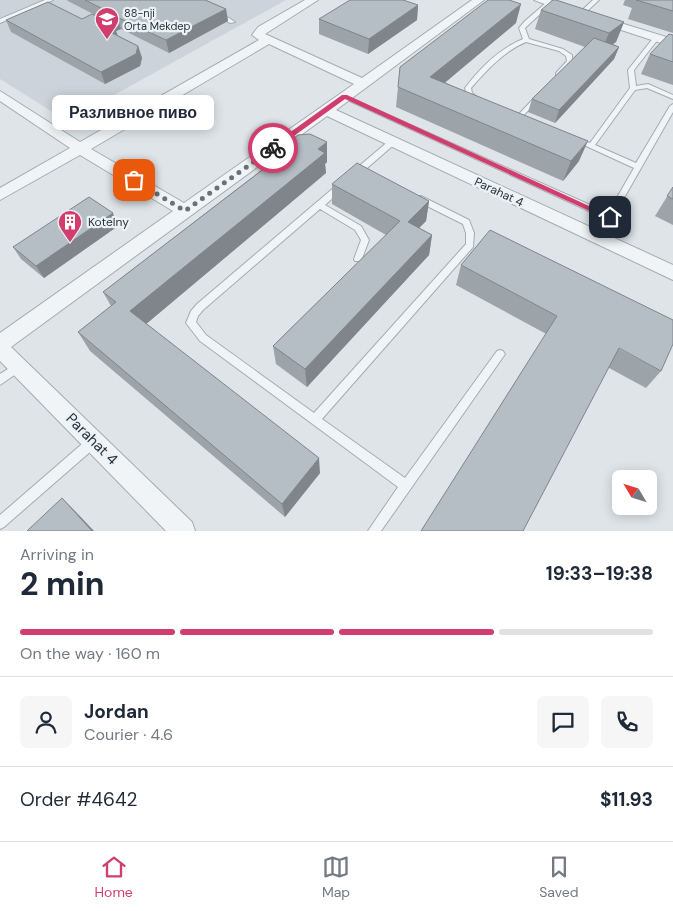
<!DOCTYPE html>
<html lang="en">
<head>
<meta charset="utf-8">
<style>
  body { margin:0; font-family:"DM Sans",sans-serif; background:#f6f6f7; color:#1f2937; height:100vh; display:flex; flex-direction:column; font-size:19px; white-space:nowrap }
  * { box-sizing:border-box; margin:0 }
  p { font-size:16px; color:#747a83 }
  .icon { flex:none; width:28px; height:28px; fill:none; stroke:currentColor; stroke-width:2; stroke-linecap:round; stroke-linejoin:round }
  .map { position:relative; height:531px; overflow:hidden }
  .details { display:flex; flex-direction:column; background:#fff; flex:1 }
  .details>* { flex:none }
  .needle { width:32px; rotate:308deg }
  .tools { position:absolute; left:612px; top:470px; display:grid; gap:10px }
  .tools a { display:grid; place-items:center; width:45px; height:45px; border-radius:8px; background:#fff; box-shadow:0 2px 12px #0003; font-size:25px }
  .pin { position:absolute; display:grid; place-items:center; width:42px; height:42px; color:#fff; margin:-21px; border-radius:10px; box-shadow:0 2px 8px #0006 }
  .courier { position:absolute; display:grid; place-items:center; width:50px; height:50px; margin:-25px; border:4px solid #d13e6e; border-radius:50%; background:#fff; color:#222; box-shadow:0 1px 6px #0007 }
  .bubble { position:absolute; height:35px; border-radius:8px; background:#fff; box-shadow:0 2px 12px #0003; font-size:16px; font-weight:700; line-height:35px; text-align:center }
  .overview em { font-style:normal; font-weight:700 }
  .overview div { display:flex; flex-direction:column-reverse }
  .overview { display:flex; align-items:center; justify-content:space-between; height:85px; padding:0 20px }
  h1 { font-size:32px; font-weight:700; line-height:38px }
  .bar { display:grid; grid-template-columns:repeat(4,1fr); gap:8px 5px; align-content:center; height:60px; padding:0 20px }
  .bar i { height:6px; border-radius:4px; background:#e0e1e3 }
  .bar .active { background:#d13e6e }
  .bar p { grid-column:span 4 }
  .line { display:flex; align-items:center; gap:12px; padding:0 20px; border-top:1px solid #e0e1e3 }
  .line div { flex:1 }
  .round { display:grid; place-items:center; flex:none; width:52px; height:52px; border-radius:8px; background:#f6f6f7 }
  .menu { display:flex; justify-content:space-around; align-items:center; height:70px; border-top:1px solid #e0e1e3; background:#fff; font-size:14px; color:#747a83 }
  .menu a { display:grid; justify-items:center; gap:2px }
  .menu .active { color:#d13e6e }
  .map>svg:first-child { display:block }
</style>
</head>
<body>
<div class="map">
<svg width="673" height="531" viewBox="0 0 673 531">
  <rect width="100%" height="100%" fill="#dee4e8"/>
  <path fill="#ccd3da" d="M0,0h286l-219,121 -67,-42z"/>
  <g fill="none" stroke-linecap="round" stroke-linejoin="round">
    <g stroke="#a3acb2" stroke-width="2">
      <g id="lane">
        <path d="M45,0h8l-53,23v-4z"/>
        <path d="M593,0h6l-16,15h-4v-2z"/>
        <path d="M547,2l5,1 -27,25 4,11 34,10 9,6v7l-12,13h-4v-2l11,-12 -1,-5 -7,-5 -33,-9c-22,9 -39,28 -55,46l1,5 5,4v2h-4l-6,-4 -2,-7c15,-20 34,-39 58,-49l-4,-11 6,-7z"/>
        <path d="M219,12l2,1 14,9 -5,1 -13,-8 -1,-1z"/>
        <path d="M654,37l5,1 -25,32 2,16 12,-2 25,11v4l-26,-11 -12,2 -40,55 41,18 34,-57 3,-2v8l-73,128 -3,1 -4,-3 11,-20 -263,-121 1,-1h4l262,117 26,-45 -61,-28 4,-2 13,5 40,-55 -2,-18z"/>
        <path d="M538,95l2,1v2l-18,19h-4v-2l18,-19z"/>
        <path d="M390,140h3l4,2 -39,34h-6l-1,-2 1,-2z"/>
        <path d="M340,184l4,3 -1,2 -18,16 36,21 8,14 -8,21h-6l-1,-2 7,-19 -6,-10 -35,-21 -117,101 -5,6 -2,6 10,13 108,78 152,-169v-11l-3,-9 -48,-24 -1,-2 1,-2h6l48,24 5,13 -1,14 -151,172 83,59 92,-127 3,-1 3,1 2,3 -2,3 -122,174h-13l30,-44 -198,-146 -14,-18 5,-12 6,-7 140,-119z"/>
        <path d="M19,362l4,1 1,3 -1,3 -23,16v-11z"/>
        <path d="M94,436l4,1 1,4 -1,4 -94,82 -4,2v-14l90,-78z"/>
      </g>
    </g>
    <g stroke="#a3acb2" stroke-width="2">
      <g id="street">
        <path d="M305,0h13l-53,34 97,44 110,-78h12l-148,110 337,155v15l-346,-164 -316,231 181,175 3,9h-29l-166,-170v-28l173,-122 -93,-56 -80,45v-12l70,-40 -70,-47v-10l80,51 179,-102 -7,-5 6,-8zM269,44l85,40 -170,119 -93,-54z"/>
        <path d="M534,0h16l28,11 -2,2h-8z"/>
        <path d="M601,17l72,22v8l-76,-25 -2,-2z"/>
      </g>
    </g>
    <use href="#lane" fill="#f1f4f6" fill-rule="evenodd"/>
    <use href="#street" fill="#f1f4f6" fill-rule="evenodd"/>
  </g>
  <g fill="#9ca3a9">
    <path d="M67,0h138l21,9 2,12 -59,32 -48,-24 -5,2 1,4 21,11 4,12 -2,8 -35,18 -94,-52 -5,-12 76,-1 17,-2 -31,-16z"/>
    <path d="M625,0h48v33l-45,-14 4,-11 -9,-3z"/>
    <path d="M418,5l-1,15 -49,34 -49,-20v-15z"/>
    <path d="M541,10l83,12 -8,20 -3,2 6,3 -5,12 -59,64 -27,-11 4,-13 53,-52 -50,-18z"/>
    <path d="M516,23l-71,59 134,79 -16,20 -167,-74 2,-20z"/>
    <path d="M673,35v50l-32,-11 9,-20z"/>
    <path d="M327,142v20l-2,2 1,9 -180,151 174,149 -35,44 -195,-166 -12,-19 33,-26 -8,-14 182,-140v-7z"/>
    <path d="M332,184l97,17 -3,20 -7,7 13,7 -3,20 -122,132 -31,-23 -3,-18 113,-111 -54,-31z"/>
    <path d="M673,187v38l-18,-9z"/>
    <path d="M118,226l-74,52 -23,-19 -8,-12z"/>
    <path d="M461,265l200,106 -15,17 -190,-103z"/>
  </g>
  <g fill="#7f858a">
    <path d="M521,4l-5,19 -88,74 2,-20z"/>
    <path d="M418,5l-1,15 -49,34 1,-15z"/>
    <path d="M226,9l2,12 -59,32 -3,-13z"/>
    <path d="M117,17l4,12 -5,2 2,5 -14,-7 4,-8z"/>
    <path d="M624,22l-8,20 -15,10 8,-19z"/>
    <path d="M138,46l4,12 -2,8 -35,18 -4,-12z"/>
    <path d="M619,47l-5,12 -59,64 4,-13z"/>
    <path d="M588,141l-9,20 -16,20 8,-20z"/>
    <path d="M327,142v20l-2,2 1,9 -187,157 -9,-19z"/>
    <path d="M429,201l-3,20 -21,21 3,-20z"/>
    <path d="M113,213l5,13 -74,52 -8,-12z"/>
    <path d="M432,235l-3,20 -122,132 -2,-18z"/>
    <path d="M319,458l1,15 -35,44 -3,-13z"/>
    <path d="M62,498l14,14 18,19h-2z"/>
  </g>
  <g fill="#b5bec5" stroke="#7f858a">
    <path d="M85,0h120l21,9 -60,31 -49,-23 -9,4 6,3 -10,5 34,17 -2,8 -35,18 -95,-52 42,-18 34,17 10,-5 6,3 11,-5z"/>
    <path d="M350,0h53l15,5 -49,34 -50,-20z"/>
    <path d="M488,0h21l12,4 -91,73 158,64 -17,20 -173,-74 2,-20z"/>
    <path d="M553,0h3l68,22 -15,11 -68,-23z"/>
    <path d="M636,0h37v11z"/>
    <path d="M669,34l4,1v27l-23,-8z"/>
    <path d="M594,38l25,9 -60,63 -27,-11z"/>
    <path d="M310,134l17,8 -9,7 7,4 -195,158 189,147 -37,46 -204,-172 38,-30 -13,-10 188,-144 -6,-3 13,-10z"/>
    <path d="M357,163l72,38 -21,21 24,13 -127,134 -32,-23 127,-125 -68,-37z"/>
    <path d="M673,187v12l-6,-3z"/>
    <path d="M89,197l24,16 -77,53 -23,-19z"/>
    <path d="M490,230l183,90v24l-12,27 -42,-23 -96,183h-102l136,-215 -96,-51z"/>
    <path d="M62,498l30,33h-65z"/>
  </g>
  <path fill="#d13e6e" d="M342,95h5l266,122 -6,2 -262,-120 -69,50h-5v-3z"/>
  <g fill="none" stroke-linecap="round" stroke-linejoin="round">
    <path stroke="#67727a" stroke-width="5" stroke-dasharray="0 9" d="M134,180l51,31 88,-63"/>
  </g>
  <defs>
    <g id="school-pin" transform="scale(1.25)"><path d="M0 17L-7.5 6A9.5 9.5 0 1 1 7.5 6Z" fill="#d13e6e" stroke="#edf2f6"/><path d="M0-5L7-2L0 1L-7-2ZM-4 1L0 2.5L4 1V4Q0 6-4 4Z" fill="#fff"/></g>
    <g id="building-pin" transform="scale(1.25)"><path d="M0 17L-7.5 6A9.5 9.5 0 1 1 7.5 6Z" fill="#d13e6e" stroke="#edf2f6"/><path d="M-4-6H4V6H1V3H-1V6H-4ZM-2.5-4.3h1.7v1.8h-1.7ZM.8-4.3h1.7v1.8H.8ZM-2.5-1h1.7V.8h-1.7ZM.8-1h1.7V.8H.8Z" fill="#fff"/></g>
  </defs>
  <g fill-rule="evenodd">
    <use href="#school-pin" x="107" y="19"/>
    <use href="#building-pin" x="70" y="222"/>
  </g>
  <g text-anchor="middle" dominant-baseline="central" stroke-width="4.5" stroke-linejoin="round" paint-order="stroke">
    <g font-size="11" fill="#27343f" stroke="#edf2f6" text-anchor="start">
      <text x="124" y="13">88-nji<tspan x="124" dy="13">Orta Mekdep</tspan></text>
    </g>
    <g font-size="12" fill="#27343f" stroke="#edf2f6">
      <text transform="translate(499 192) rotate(25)">Parahat 4</text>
    </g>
    <g font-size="12" fill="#27343f" stroke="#edf2f6" text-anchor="start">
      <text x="88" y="222">Kotelny</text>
    </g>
    <g font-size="15" fill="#27343f" stroke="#edf2f6">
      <text transform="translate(92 439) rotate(45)">Parahat 4</text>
    </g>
  </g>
</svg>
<div class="tools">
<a><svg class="needle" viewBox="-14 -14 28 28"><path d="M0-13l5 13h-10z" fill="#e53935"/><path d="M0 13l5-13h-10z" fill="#747a83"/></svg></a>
</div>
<div class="pin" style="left:134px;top:180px;background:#ea580c"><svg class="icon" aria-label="bag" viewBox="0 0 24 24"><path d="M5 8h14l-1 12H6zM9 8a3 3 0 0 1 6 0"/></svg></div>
<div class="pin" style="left:610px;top:217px;background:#1f2937"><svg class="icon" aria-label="home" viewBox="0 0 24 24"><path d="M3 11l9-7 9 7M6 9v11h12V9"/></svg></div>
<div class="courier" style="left:273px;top:148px"><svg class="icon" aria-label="bike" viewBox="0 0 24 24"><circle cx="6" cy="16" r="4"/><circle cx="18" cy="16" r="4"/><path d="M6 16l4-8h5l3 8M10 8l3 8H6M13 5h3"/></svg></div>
<div class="bubble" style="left:52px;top:95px;width:162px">Разливное пиво</div>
</div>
<section class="details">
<div class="overview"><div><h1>2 min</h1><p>Arriving in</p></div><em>19:33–19:38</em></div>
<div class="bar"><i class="active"></i><i class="active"></i><i class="active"></i><i></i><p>On the way · 160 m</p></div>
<div class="line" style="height:90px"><a class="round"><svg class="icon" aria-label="person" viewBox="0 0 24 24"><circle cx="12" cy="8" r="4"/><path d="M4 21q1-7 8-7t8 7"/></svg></a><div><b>Jordan</b><p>Courier · 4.6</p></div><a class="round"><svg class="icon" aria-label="chat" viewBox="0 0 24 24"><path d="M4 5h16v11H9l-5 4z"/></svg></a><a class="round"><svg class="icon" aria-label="phone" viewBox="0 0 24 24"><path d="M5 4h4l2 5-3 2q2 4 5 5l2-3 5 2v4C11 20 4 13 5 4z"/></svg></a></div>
<div class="line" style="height:65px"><div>Order #4642</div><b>$11.93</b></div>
</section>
<nav class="menu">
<a class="active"><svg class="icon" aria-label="home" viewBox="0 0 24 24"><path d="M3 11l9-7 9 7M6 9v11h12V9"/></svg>Home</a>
<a><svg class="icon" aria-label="map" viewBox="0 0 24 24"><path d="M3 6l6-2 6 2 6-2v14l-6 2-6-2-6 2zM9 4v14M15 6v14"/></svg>Map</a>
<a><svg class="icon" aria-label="saved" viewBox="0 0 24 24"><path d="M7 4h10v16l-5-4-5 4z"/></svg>Saved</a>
</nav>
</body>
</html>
